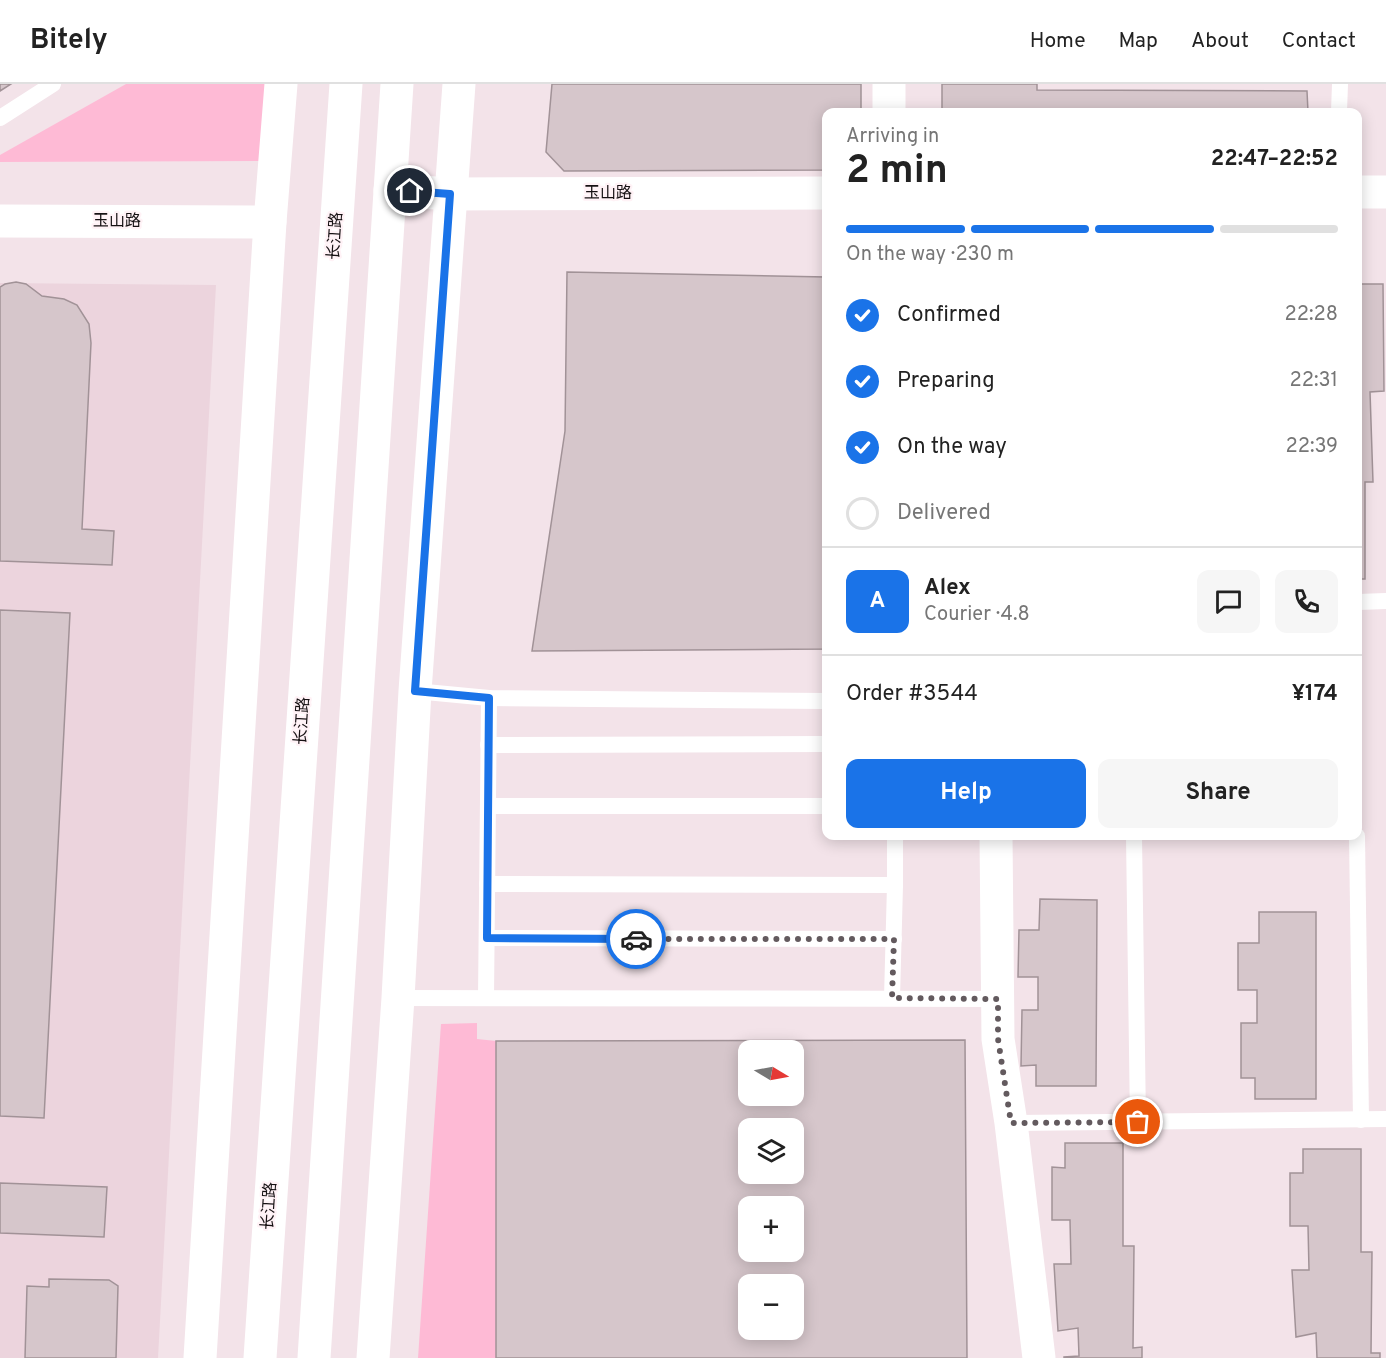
<!DOCTYPE html>
<html lang="en">
<head>
<meta charset="utf-8">
<style>
  body { margin:0; font-family:Overpass,"Noto Sans SC",sans-serif; background:#f6f6f6; color:#222; height:100vh; display:flex; flex-direction:column; font-size:22px; white-space:nowrap }
  * { box-sizing:border-box; margin:0 }
  p { font-size:20px; color:#767676 }
  .icon { flex:none; width:33px; height:33px; fill:none; stroke:currentColor; stroke-width:2; stroke-linecap:round; stroke-linejoin:round }
  .map { position:relative; flex:1; overflow:hidden }
  .side { position:absolute; left:822px; top:24px; width:540px; height:732px; display:flex; flex-direction:column; background:#fff; border-radius:12px; box-shadow:0 3px 15px #0003 }
  .side>* { flex:none }
  .needle { width:39px; rotate:100deg }
  .fabs { position:absolute; left:738px; top:956px; display:grid; gap:12px }
  .fabs a { display:grid; place-items:center; width:66px; height:66px; border-radius:12px; background:#fff; box-shadow:0 3px 15px #0003; font-size:30px }
  .pin { position:absolute; display:grid; place-items:center; width:51px; height:51px; color:#fff; margin:-26px; border:3px solid #fff; border-radius:50%; box-shadow:0 2px 6px #0007 }
  .courier { position:absolute; display:grid; place-items:center; width:60px; height:60px; margin:-30px; border:4px solid #1a73e8; border-radius:50%; background:#fff; color:#222; box-shadow:0 2px 8px #0007 }
  .overview em { font-style:normal; font-weight:700 }
  .overview div { display:flex; flex-direction:column-reverse }
  .overview { display:flex; align-items:center; justify-content:space-between; height:102px; padding:0 24px }
  h1 { font-size:39px; font-weight:700; line-height:45px }
  .bar { display:grid; grid-template-columns:repeat(4,1fr); gap:9px 6px; align-content:center; height:72px; padding:0 24px }
  .bar i { height:8px; border-radius:4px; background:#e0e0e0 }
  .bar .selected { background:#1a73e8 }
  .bar p { grid-column:span 4 }
  .line { display:flex; align-items:center; gap:15px; padding:0 24px; border-top:2px solid #e0e0e0 }
  .line div { flex:1 }
  .round { display:grid; place-items:center; flex:none; width:63px; height:63px; border-radius:12px; background:#f6f6f6 }
  ol { padding:0 24px; list-style:none }
  li { display:flex; align-items:center; gap:18px; height:66px }
  li p { margin-inline-start:auto }
  li .icon { padding:6px; border-radius:50%; background:#1a73e8; color:#fff; stroke-width:4 }
  li:last-child { color:#767676 }
  li i { width:33px; height:33px; border:3px solid #e0e0e0; border-radius:50% }
  .action { display:flex; gap:12px; margin-top:auto; padding:12px 24px }
  .action a { flex:1; height:69px; border-radius:12px; background:#1a73e8; color:#fff; font-size:24px; font-weight:700; line-height:69px; text-align:center }
  .action a+a { background:#f6f6f6; color:#222 }
  header { display:flex; align-items:center; gap:36px; box-sizing:border-box; height:84px; padding:0 30px; background:#fff; border-bottom:2px solid #e0e0e0 }
  header strong { font-size:28px }
  nav { display:flex; gap:33px; margin-inline-start:auto; font-size:21px }
  .map>svg:first-child { display:block }
</style>
</head>
<body>
<header>
<strong>Bitely</strong>
<nav><a>Home</a><a>Map</a><a>About</a><a>Contact</a></nav>
</header>
<div class="map">
<svg width="1386" height="1274" viewBox="0 0 1386 1274">
  <rect width="100%" height="100%" fill="#f3e3e9"/>
  <path fill="#ecd4dd" d="M0,199l216,2 -58,1073h-158z"/>
  <g fill="#febad5">
    <path d="M126,0h143l-4,77 -265,1v-7z"/>
    <path d="M477,939v16l19,2v317h-78l23,-334z"/>
  </g>
  <g fill="#d6c6cb" stroke="#a19297" stroke-width="1.5" fill-rule="evenodd">
    <path d="M0,0h11l-11,7z"/>
    <path d="M552,0h309v28h-35v58l-262,1 -18,-19z"/>
    <path d="M942,0h95v6l270,1 1,21h-366z"/>
    <path d="M567,188l259,5v372l-294,2 33,-220z"/>
    <path d="M16,198l10,2 16,12 22,3 13,6 12,19 2,19 -9,186 32,2 -2,34 -112,-4v-274l5,-3z"/>
    <path d="M1358,200h25l1,107 -14,1 3,90h-8v97h-7z"/>
    <path d="M0,526l70,3 -26,505 -44,-2z"/>
    <path d="M1040,815l57,1 -1,186h-60v-21l-15,1 1,-56h16v-33h-20l1,-47h20z"/>
    <path d="M1259,828h57v187h-61v-21h-14v-55h16v-33h-19v-47h21z"/>
    <path d="M965,956l2,318h-471v-317zM748,966h46v45h-46zM748,1044h46v45h-46zM748,1122h46v45h-46zM748,1200h46v45h-46z"/>
    <path d="M1065,1059h58v103h11l-1,102 9,-1v11h-78v-1l15,-1 -1,-28 -20,3 -4,-67h17l-1,-44h-18v-53l13,1z"/>
    <path d="M1303,1065h58v103h11l-1,101h9v5h-63l-1,-25 -20,4 -4,-67h17l-1,-44h-18v-53h13z"/>
    <path d="M0,1099l107,4 -3,50 -104,-4z"/>
    <path d="M49,1195l60,1 9,6 -2,72h-91l2,-72 22,1z"/>
  </g>
  <g fill="none" stroke-linecap="round" stroke-linejoin="round">
    <g stroke="#fff" stroke-width="16">
      <path d="M1339,28l1,-28"/>
      <path d="M0,34l53,-34"/>
      <path d="M1358,518l28,-1"/>
      <path d="M415,607l74,7 337,3"/>
      <path d="M488,661l338,-1"/>
      <path d="M488,722h338"/>
      <path d="M1134,752l4,286"/>
      <path d="M1357,752l4,284"/>
      <path d="M487,800l408,1"/>
      <path d="M487,854l407,1"/>
      <path d="M398,914l600,1"/>
      <path d="M486,914l3,-300"/>
      <path d="M892,914l3,-113v-49"/>
      <path d="M1011,1039l375,-4"/>
    </g>
    <path stroke="#fff" stroke-width="33" d="M996,752l2,203 13,84 28,235"/>
    <g stroke="#fff" stroke-width="33">
      <path d="M889,28v-28"/>
      <path d="M390,106l60,4 376,-1"/>
      <path d="M1358,108h28"/>
      <path d="M0,137l270,1"/>
    </g>
    <g stroke="#fff" stroke-width="33">
      <path d="M200,1274l70,-1136 11,-138"/>
      <path d="M260,1274l86,-1274"/>
      <path d="M314,1274l83,-1274"/>
      <path d="M373,1274l25,-360 17,-307 44,-607"/>
    </g>
  </g>
  <g fill="none" stroke-linecap="round" stroke-linejoin="round">
    <path stroke="#635a5e" stroke-width="6" stroke-dasharray="0 10.8" d="M636,855h258l-2,59 106,1v40l13,84 127,-1"/>
    <path stroke="#1a73e8" stroke-width="8" d="M410,107l40,3 -35,497 74,7 -2,240 149,1"/>
  </g>
  <g text-anchor="middle" dominant-baseline="central" stroke-width="4.5" stroke-linejoin="round" paint-order="stroke">
    <g font-size="16" fill="#161113" stroke="#fff2f6">
      <text x="608" y="110">玉山路</text>
      <text x="117" y="138">玉山路</text>
      <text transform="translate(336 152) rotate(-86)">长江路</text>
      <text transform="translate(303 637) rotate(-86)">长江路</text>
      <text transform="translate(270 1122) rotate(-86)">长江路</text>
    </g>
  </g>
</svg>
<div class="fabs">
<a><svg class="needle" viewBox="-14 -14 28 28"><path d="M0-13l5 13h-10z" fill="#e53935"/><path d="M0 13l5-13h-10z" fill="#767676"/></svg></a>
<a><svg class="icon" aria-label="layers" viewBox="0 0 24 24"><path d="M12 4l9 5-9 5-9-5zM3 14l9 5 9-5"/></svg></a>
<a>+</a>
<a>−</a>
</div>
<div class="pin" style="left:1138px;top:1038px;background:#ea580c"><svg class="icon" aria-label="bag" viewBox="0 0 24 24"><path d="M5 8h14l-1 12H6zM9 8a3 3 0 0 1 6 0"/></svg></div>
<div class="pin" style="left:410px;top:107px;background:#1f2937"><svg class="icon" aria-label="home" viewBox="0 0 24 24"><path d="M3 11l9-7 9 7M6 9v11h12V9"/></svg></div>
<div class="courier" style="left:636px;top:855px"><svg class="icon" aria-label="car" viewBox="0 0 24 24"><path d="M5 17H2v-5l4-1 3-4h7l3 4 3 1v5h-3M9 17h6M6 11h13"/><circle cx="7" cy="17" r="2"/><circle cx="17" cy="17" r="2"/></svg></div>
<section class="side">
<div class="overview"><div><h1>2 min</h1><p>Arriving in</p></div><em>22:47–22:52</em></div>
<div class="bar"><i class="selected"></i><i class="selected"></i><i class="selected"></i><i></i><p>On the way · 230 m</p></div>
<ol>
<li><svg class="icon" aria-label="check" viewBox="0 0 24 24"><path d="M5 12l5 5 9-10"/></svg>Confirmed<p>22:28</p></li>
<li><svg class="icon" aria-label="check" viewBox="0 0 24 24"><path d="M5 12l5 5 9-10"/></svg>Preparing<p>22:31</p></li>
<li><svg class="icon" aria-label="check" viewBox="0 0 24 24"><path d="M5 12l5 5 9-10"/></svg>On the way<p>22:39</p></li>
<li><i></i>Delivered</li>
</ol>
<div class="line" style="height:108px"><b class="round" style="background:#1a73e8;color:#fff">A</b><div><b>Alex</b><p>Courier · 4.8</p></div><a class="round"><svg class="icon" aria-label="chat" viewBox="0 0 24 24"><path d="M4 5h16v11H9l-5 4z"/></svg></a><a class="round"><svg class="icon" aria-label="phone" viewBox="0 0 24 24"><path d="M5 4h4l2 5-3 2q2 4 5 5l2-3 5 2v4C11 20 4 13 5 4z"/></svg></a></div>
<div class="line" style="height:78px"><div>Order #3544</div><b>¥174</b></div>
<div class="action"><a>Help</a><a>Share</a></div>
</section>
</div>
</body>
</html>
